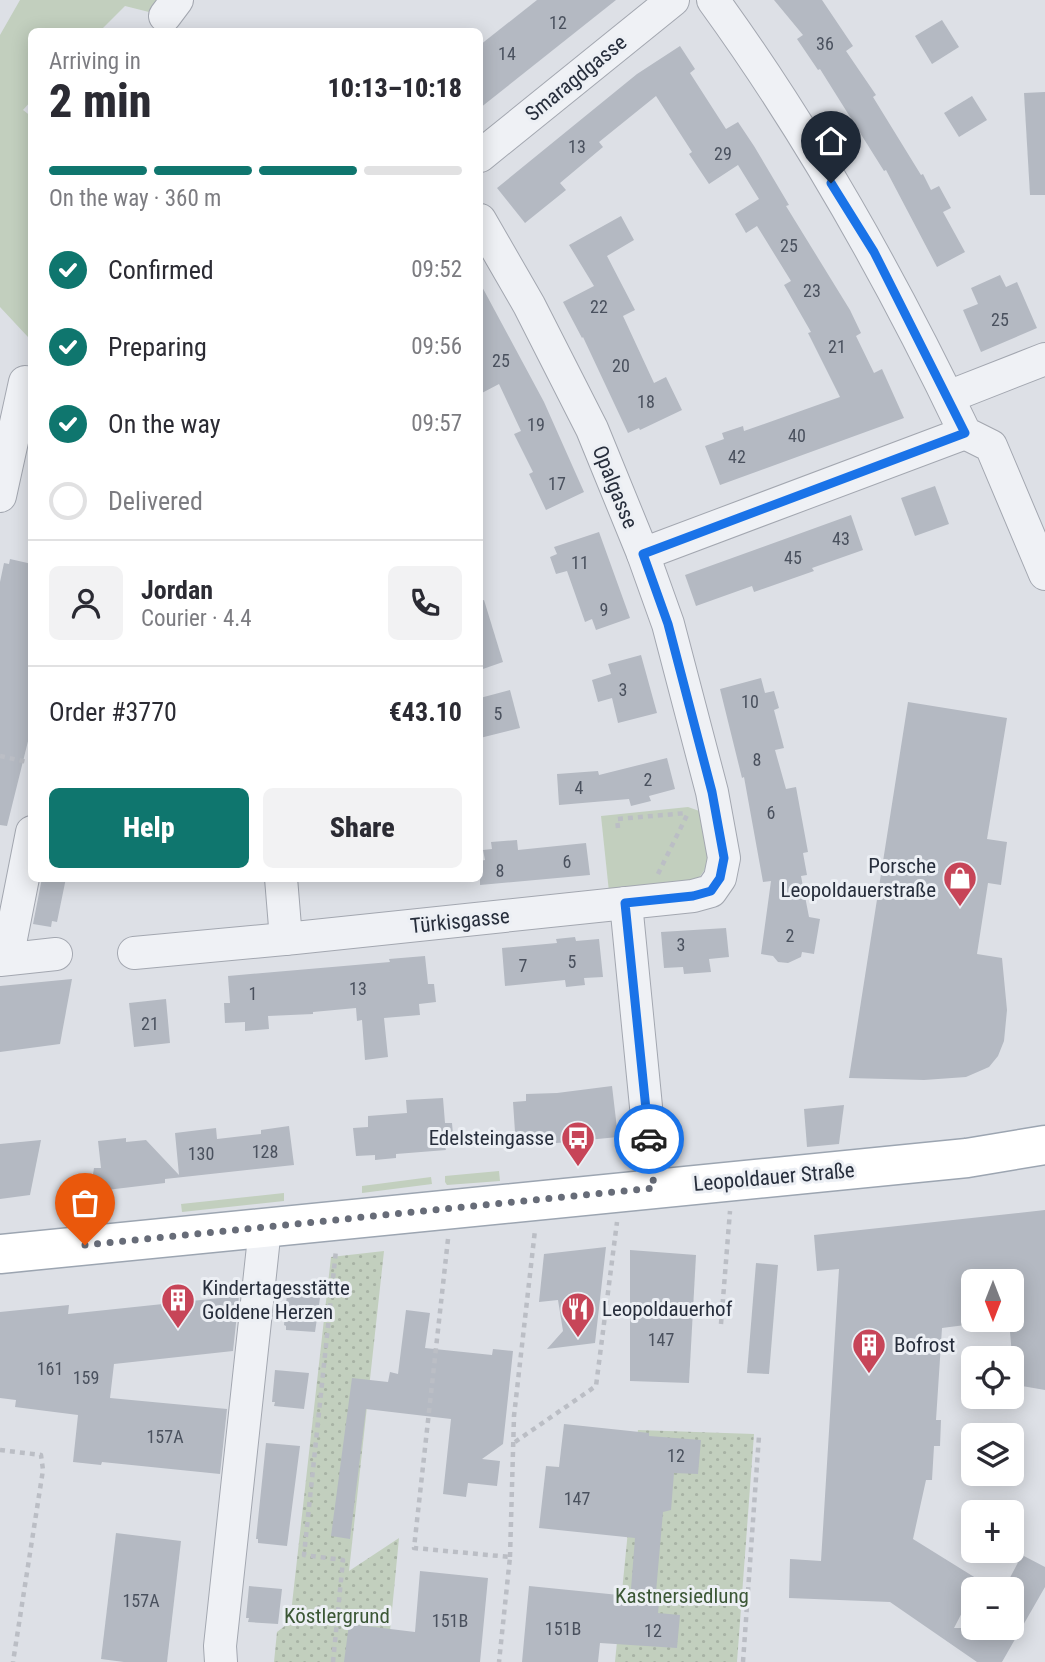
<!DOCTYPE html>
<html lang="en">
<head>
<meta charset="utf-8">
<style>
  body { margin:0; font-family:"Roboto Condensed",sans-serif; background:#f2f2f3; color:#2b2b33; height:100vh; display:flex; flex-direction:column; font-size:26px; white-space:nowrap }
  * { box-sizing:border-box; margin:0 }
  p { font-size:23px; color:#7c7c81 }
  .icon { flex:none; width:38px; height:38px; fill:none; stroke:currentColor; stroke-width:2; stroke-linecap:round; stroke-linejoin:round }
  .map { position:relative; flex:1; overflow:hidden }
  .panel { position:absolute; left:28px; top:28px; width:455px; height:854px; display:flex; flex-direction:column; background:#fff; border-radius:10px; box-shadow:0 4px 18px #0003 }
  .panel>* { flex:none }
  .needle { width:46px; rotate:180deg }
  .fabs { position:absolute; left:961px; top:1269px; display:grid; gap:14px }
  .fabs a { display:grid; place-items:center; width:63px; height:63px; border-radius:10px; background:#fff; box-shadow:0 4px 18px #0003; font-size:35px }
  .pin { position:absolute; display:grid; place-items:center; width:60px; height:60px; color:#fff; margin:-72px -30px; border-radius:50% 50% 50% 0; rotate:-45deg; box-shadow:0 0 7px #0007 }
  .pin .icon { rotate:45deg }
  .courier { position:absolute; display:grid; place-items:center; width:70px; height:70px; margin:-35px; border:5px solid #1a73e8; border-radius:50%; background:#fff; color:#222; box-shadow:0 2px 9px #0007 }
  .head em { font-style:normal; font-weight:800 }
  .head div { display:flex; flex-direction:column-reverse }
  .head { display:flex; align-items:center; justify-content:space-between; height:119px; padding:0 21px }
  h1 { font-size:46px; font-weight:800; line-height:52px }
  .bar { display:grid; grid-template-columns:repeat(4,1fr); gap:10px 7px; align-content:center; height:84px; padding:0 21px }
  .bar i { height:9px; border-radius:5px; background:#e1e1e2 }
  .bar .on { background:#0f766e }
  .bar p { grid-column:span 4 }
  .line { display:flex; align-items:center; gap:18px; padding:0 21px; border-top:2px solid #e1e1e2 }
  .line div { flex:1 }
  .round { display:grid; place-items:center; flex:none; width:74px; height:74px; border-radius:10px; background:#f2f2f3 }
  ol { padding:0 21px; list-style:none }
  li { display:flex; align-items:center; gap:21px; height:77px }
  li p { margin-inline-start:auto }
  li .icon { padding:7px; border-radius:50%; background:#0f766e; color:#fff; stroke-width:4 }
  li:last-child { color:#7c7c81 }
  li i { width:38px; height:38px; border:4px solid #e1e1e2; border-radius:50% }
  .cta { display:flex; gap:14px; margin-top:auto; padding:14px 21px }
  .cta a { flex:1; height:80px; border-radius:10px; background:#0f766e; color:#fff; font-size:28px; font-weight:800; line-height:80px; text-align:center }
  .cta a+a { background:#f2f2f3; color:#2b2b33 }
  .map>svg:first-child { display:block }
</style>
</head>
<body>
<div class="map">
<svg width="1045" height="1662" viewBox="0 0 1045 1662">
  <defs>
    <pattern id="garden-dots" width="8" height="8" patternUnits="userSpaceOnUse" patternTransform="scale(1.75)"><rect width="8" height="8" fill="#c2cfbe"/><path d="M2 2h.1M6 6h.1" fill="none" stroke="#a7b2a4" stroke-width="1.8" stroke-linecap="round"/></pattern>
  </defs>
  <rect width="100%" height="100%" fill="#dde0e6"/>
  <g fill="#c2cfbe">
    <path d="M20,0h157l-12,16 -40,-10 -25,25 -68,1 -1,69 -8,9 9,7 -1,221 -3,-1 -28,-30v-272z"/>
    <path d="M688,807l17,6 8,44 -16,24 -88,11 -8,-76z"/>
    <path d="M499,1171l1,10 -53,4 -2,-3v-6z"/>
    <path d="M431,1177l1,7 -70,9v-7z"/>
    <path d="M284,1193v8l-102,11 -1,-8z"/>
  </g>
  <g fill="url(#garden-dots)">
    <path d="M384,1251l-35,320 50,-33 -12,124h-113l3,-30 13,-10 41,-365z"/>
    <path d="M638,1430l116,4 -17,228h-122z"/>
  </g>
  <g fill="#b4b9c2">
    <path d="M537,0h79l-136,108v-63z"/>
    <path d="M774,0h48l31,46 -7,5 30,44 -3,2 48,78 2,-1 8,16 8,-4 12,22 -8,4 22,40 -28,15 -51,-97 -2,1 -64,-102 -2,1 -21,-31 6,-4z"/>
    <path d="M942,20l17,27 -27,17 -17,-28z"/>
    <path d="M680,46l15,23 -5,4 36,56 12,-7 16,24 35,59 -3,1 64,104 11,23 -5,3 18,37 8,-4 22,49 -184,67 -15,-39 19,-7 -2,-6 21,-7 1,5 96,-34 -32,-64 3,-1 -27,-47 7,-4 -34,-55 -11,7 -11,-19 24,-15 -21,-34 -29,19 -20,-30 3,-2 -36,-56 -57,46 4,5 -43,36 6,7 -41,33 -28,-35 140,-114z"/>
    <path d="M1045,92v103h-15l-6,-102z"/>
    <path d="M972,96l15,24 -28,17 -15,-24z"/>
    <path d="M621,216l13,24 -27,16 28,54 -12,6 31,67 12,-6 16,33 -42,20 -1,-2 -11,5 -45,-96 -1,1 -19,-36 31,-16 -25,-41z"/>
    <path d="M1000,275l6,12 11,-5 20,46 -56,24 -18,-42 15,-6 -7,-16z"/>
    <path d="M480,283l64,119 40,90 -38,18 -17,-36 4,-2 -19,-38 7,-3 -22,-47 -19,10z"/>
    <path d="M935,486l14,38 -34,12 -14,-38z"/>
    <path d="M851,515l12,35 -51,18 2,3 -60,21 -2,-6 -56,20 -11,-31z"/>
    <path d="M599,532l31,86 -34,12 -4,-11 -7,3 -18,-51 -11,3 -6,-17 7,-3 -3,-7z"/>
    <path d="M10,559l22,5v161l-25,101 -7,-1v-243l4,-19 5,1z"/>
    <path d="M484,600l19,62 -23,8v-69z"/>
    <path d="M641,655l16,58 -39,10 -6,-25 -14,4 -6,-22 19,-6 -3,-10z"/>
    <path d="M761,678l4,15 9,-2 5,17 -5,2 10,38 -9,2 11,39 10,-2 12,65 -5,1 4,22 -6,1 8,41 11,2 -6,35 -12,-2 -1,5 -13,6 -10,-1 -5,-6 -12,-2 10,-73 -8,1 -19,-105 -2,1 -22,-89z"/>
    <path d="M510,690l10,38 -40,10v-40z"/>
    <path d="M908,702l99,16 -20,121 20,3 -6,43 -13,-2 -11,71 25,4 5,52 -3,31 -6,15 -9,11 -23,10 -42,3 -75,-2z"/>
    <path d="M667,758l8,31 -26,7 2,5 -20,5 -2,-7 -70,6 -2,-31 41,-3 1,4z"/>
    <path d="M517,840l1,10 68,-7 4,32 -110,10v-24l5,-1 -2,-10 9,-1 -1,-7z"/>
    <path d="M42,878h24l-9,44 -5,-1 -1,6 -18,-3z"/>
    <path d="M726,928l3,29 -20,2 2,13 -27,2 -1,-7 -19,1 -3,-36z"/>
    <path d="M575,937l1,4 23,-2 4,38 -19,1 1,7 -19,2 -1,-7 -60,6 -3,-38 55,-5 -1,-4z"/>
    <path d="M425,956l3,28h6l2,18 -17,2 1,11 -36,3 4,39 -23,3 -3,-40 -5,1 -1,-13 -43,4v2l-45,2 1,13 -24,2v-9l-20,1 -1,-20h6l-2,-27 162,-14 -1,-3z"/>
    <path d="M72,979l-12,65 -60,8v-66z"/>
    <path d="M166,999l4,44 -36,4 -5,-44z"/>
    <path d="M612,1086l6,51 -102,10 -3,-45 13,-1v-7l31,-1z"/>
    <path d="M443,1098l2,25h7l2,23 -9,1 1,3 -50,4v4l-21,2v-5l-19,1 -3,-28 15,-1v-11l39,-3 -1,-13z"/>
    <path d="M844,1105l-5,39 -32,3 -3,-38z"/>
    <path d="M289,1126l5,39 -129,14v4l-75,9 4,-24h7l-3,-27 28,-3v4l20,-2 33,35 -4,-42 41,-5 1,11 44,-5v-4z"/>
    <path d="M41,1140l-11,55 -30,4v-55z"/>
    <path d="M1045,1210v180l-23,-4 2,-17 -11,-2 -4,-47h3v-39h-39v43l-31,4 -6,92h5l-1,26h-6l-2,34h-6l-13,59 66,41 -25,48h58v-39h-8l18,-34 23,12v20l-43,75h-25l-87,-60 -101,-4 1,-39 31,2 18,-292 -22,2 -3,-36z"/>
    <path d="M606,1247l-11,96 -48,6 16,-18 -5,-31 -19,2 5,-48z"/>
    <path d="M630,1250l66,5 -7,128 -59,-2z"/>
    <path d="M756,1263l22,2 -9,109 -22,-1z"/>
    <path d="M287,1294l33,4 -5,34 -29,-2v-4l-2,-1z"/>
    <path d="M239,1296l-6,55 -119,13 -4,34 117,11 -7,65 -118,-12 -1,3 -28,-3 5,-47 -63,-8 1,-7 -16,-2v-86l69,-7 -1,9z"/>
    <path d="M406,1310l24,3 -5,35 67,7 1,-6 20,2 -10,93 -21,15 18,2 -3,25 -29,-3 -2,14 -23,-3 8,-75 -85,-10 -16,130 -19,-3 21,-158 36,4 2,-10 8,2z"/>
    <path d="M275,1370l34,3 -5,36 -30,-3 1,-4h-3z"/>
    <path d="M564,1424l85,9v3l52,4 -3,34 -24,-1 -3,37 -8,2 -7,80h4l-2,21 22,2 -3,33 -77,-5 -2,19h-76l7,-76 100,10 2,-7 4,-51 -96,-10 7,-62 13,1z"/>
    <path d="M266,1443l34,3 -13,100 -29,-3v-4h-2z"/>
    <path d="M116,1533l65,8 -14,121h-43l-23,-3z"/>
    <path d="M420,1571l68,7 -8,84h-136l5,-38 66,8z"/>
    <path d="M249,1586l33,3 -4,35 -30,-2 1,-4h-3z"/>
  </g>
  <g fill="none" stroke-linecap="round" stroke-linejoin="round">
    <g stroke="#a3a7b0" stroke-width="34">
      <g id="minor">
        <path d="M713,0c98,135 180,282 252,433l26,13 54,128"/>
        <path d="M165,16l12,-16"/>
        <path d="M480,156l193,-156"/>
        <path d="M948,397l97,-38"/>
        <path d="M0,496l25,-114"/>
        <path d="M643,554l322,-121"/>
        <path d="M281,878l5,61"/>
        <path d="M626,903l28,285"/>
        <path d="M134,953l161,-15 398,-42 18,-5 9,-13 4,-20 -12,-66 -44,-168 -25,-70 -51,-125 -63,-124 -49,-85"/>
        <path d="M7,959l25,-127"/>
        <path d="M0,960l56,-6"/>
        <path d="M221,1662l-1,-16 45,-418"/>
      </g>
    </g>
    <g stroke="#9ca5b1" stroke-width="41">
      <path id="major" d="M0,1254l967,-96 78,-13"/>
    </g>
    <g stroke="#bbbec5" stroke-width="4.5" stroke-dasharray="5 5" stroke-linecap="butt">
      <path d="M0,756l32,7"/>
      <path d="M618,828l-1,-9 70,-6"/>
      <path d="M658,874l30,-61"/>
      <path d="M448,1239l-34,309 96,9 -11,105"/>
      <path d="M721,1324l9,-113"/>
      <path d="M515,1442l81,-56 21,-164"/>
      <path d="M0,1450l41,5 2,15 -30,192"/>
      <path d="M510,1557l4,-141 21,-186"/>
      <path d="M333,1662l10,-102 -39,-5 32,-305"/>
      <path d="M743,1662l16,-226"/>
    </g>
    <use href="#minor" stroke="#eff1f5" stroke-width="32"/>
    <use href="#major" stroke="#fff" stroke-width="38"/>
  </g>
  <g fill="none" stroke-linecap="round" stroke-linejoin="round">
    <path stroke="#676c78" stroke-width="7" stroke-dasharray="0 12.6" d="M85,1245l569,-57 -5,-49"/>
    <path stroke="#1a73e8" stroke-width="9" d="M649,1139l-24,-236 68,-7 18,-5 9,-13 4,-20 -12,-66 -44,-168 -25,-70 322,-121 -91,-181 -43,-69"/>
  </g>
  <defs>
    <g id="shop-pin" transform="scale(1.75)"><path d="M0 17L-7.5 6A9.5 9.5 0 1 1 7.5 6Z" fill="#c74558" stroke="#eceff4"/><path d="M-5-2.5h2.3a2.7 3.5 0 0 1 5.4 0H5L5.5 6h-11ZM-1.5-2.5h3a1.5 2.3 0 0 0-3 0Z" fill="#fff"/></g>
    <g id="bus-pin" transform="scale(1.75)"><path d="M0 17L-7.5 6A9.5 9.5 0 1 1 7.5 6Z" fill="#c74558" stroke="#eceff4"/><path d="M-5-6H5V4H4V6H2V4H-2V6H-4V4H-5ZM-3.5-4V0h7V-4ZM-3.5 1.2v1.5H-2V1.2ZM2 1.2v1.5H3.5V1.2Z" fill="#fff"/></g>
    <g id="building-pin" transform="scale(1.75)"><path d="M0 17L-7.5 6A9.5 9.5 0 1 1 7.5 6Z" fill="#c74558" stroke="#eceff4"/><path d="M-4-6H4V6H1V3H-1V6H-4ZM-2.5-4.3h1.7v1.8h-1.7ZM.8-4.3h1.7v1.8H.8ZM-2.5-1h1.7V.8h-1.7ZM.8-1h1.7V.8H.8Z" fill="#fff"/></g>
    <g id="restaurant-pin" transform="scale(1.75)"><path d="M0 17L-7.5 6A9.5 9.5 0 1 1 7.5 6Z" fill="#c74558" stroke="#eceff4"/><path d="M-5-6h1v4h1v-4h1v4h1v-4h1v5L-1.5 .5V6h-2V.5L-5-1ZM5-6V6H3V1.5H1.5Q1.5-4 5-6Z" fill="#fff"/></g>
  </defs>
  <g fill-rule="evenodd">
    <use href="#shop-pin" x="960" y="878"/>
    <use href="#bus-pin" x="578" y="1138"/>
    <use href="#building-pin" x="178" y="1300"/>
    <use href="#restaurant-pin" x="578" y="1309"/>
    <use href="#building-pin" x="869" y="1345"/>
  </g>
  <g text-anchor="middle" dominant-baseline="central" stroke-width="6" stroke-linejoin="round" paint-order="stroke">
    <g font-size="18" fill="#4a515e">
      <text x="558" y="22">12</text>
      <text x="825" y="43">36</text>
      <text x="507" y="53">14</text>
      <text x="577" y="146">13</text>
      <text x="723" y="153">29</text>
      <text x="789" y="245">25</text>
      <text x="812" y="290">23</text>
      <text x="599" y="306">22</text>
      <text x="1000" y="319">25</text>
      <text x="837" y="346">21</text>
      <text x="501" y="360">25</text>
      <text x="621" y="365">20</text>
      <text x="646" y="401">18</text>
      <text x="536" y="424">19</text>
      <text x="797" y="435">40</text>
      <text x="737" y="456">42</text>
      <text x="557" y="483">17</text>
      <text x="841" y="538">43</text>
      <text x="793" y="557">45</text>
      <text x="580" y="562">11</text>
      <text x="604" y="609">9</text>
      <text x="623" y="689">3</text>
      <text x="750" y="701">10</text>
      <text x="498" y="713">5</text>
      <text x="757" y="759">8</text>
      <text x="648" y="779">2</text>
      <text x="579" y="787">4</text>
      <text x="771" y="812">6</text>
      <text x="567" y="861">6</text>
      <text x="500" y="870">8</text>
      <text x="790" y="935">2</text>
      <text x="681" y="944">3</text>
      <text x="572" y="961">5</text>
      <text x="523" y="965">7</text>
      <text x="358" y="988">13</text>
      <text x="253" y="993">1</text>
      <text x="150" y="1023">21</text>
      <text x="265" y="1151">128</text>
      <text x="201" y="1153">130</text>
      <text x="661" y="1339">147</text>
      <text x="50" y="1368">161</text>
      <text x="86" y="1377">159</text>
      <text x="165" y="1436">157A</text>
      <text x="676" y="1455">12</text>
      <text x="577" y="1498">147</text>
      <text x="141" y="1600">157A</text>
      <text x="450" y="1620">151B</text>
      <text x="563" y="1628">151B</text>
      <text x="653" y="1630">12</text>
    </g>
    <g font-size="21" fill="#272e3c" stroke="#eceff4">
      <text transform="translate(576 78) rotate(-39)">Smaragdgasse</text>
      <text transform="translate(615 487) rotate(68)">Opalgasse</text>
      <text transform="translate(460 921) rotate(-6)">Türkisgasse</text>
      <text transform="translate(774 1177) rotate(-5)">Leopoldauer Straße</text>
    </g>
    <g font-size="21" fill="#272e3c" stroke="#eceff4" text-anchor="start">
      <text x="936" y="866" text-anchor="end">Porsche<tspan x="936" dy="24">Leopoldauerstraße</tspan></text>
      <text x="554" y="1138" text-anchor="end">Edelsteingasse</text>
      <text x="202" y="1288">Kindertagesstätte<tspan x="202" dy="24">Goldene Herzen</tspan></text>
      <text x="602" y="1309">Leopoldauerhof</text>
      <text x="894" y="1345">Bofrost</text>
    </g>
    <g font-size="21" fill="#3b5735" stroke="#eceff4">
      <text x="682" y="1596">Kastnersiedlung</text>
      <text x="337" y="1616">Köstlergrund</text>
    </g>
  </g>
</svg>
<div class="fabs">
<a><svg class="needle" viewBox="-14 -14 28 28"><path d="M0-13l5 13h-10z" fill="#e53935"/><path d="M0 13l5-13h-10z" fill="#7c7c81"/></svg></a>
<a><svg class="icon" aria-label="locate" viewBox="0 0 24 24"><circle cx="12" cy="12" r="6"/><path d="M12 2v4M12 18v4M2 12h4M18 12h4"/></svg></a>
<a><svg class="icon" aria-label="layers" viewBox="0 0 24 24"><path d="M12 4l9 5-9 5-9-5zM3 14l9 5 9-5"/></svg></a>
<a>+</a>
<a>−</a>
</div>
<div class="pin" style="left:85px;top:1245px;background:#ea580c"><svg class="icon" aria-label="bag" viewBox="0 0 24 24"><path d="M5 8h14l-1 12H6zM9 8a3 3 0 0 1 6 0"/></svg></div>
<div class="pin" style="left:831px;top:183px;background:#1f2937"><svg class="icon" aria-label="home" viewBox="0 0 24 24"><path d="M3 11l9-7 9 7M6 9v11h12V9"/></svg></div>
<div class="courier" style="left:649px;top:1139px"><svg class="icon" aria-label="car" viewBox="0 0 24 24"><path d="M5 17H2v-5l4-1 3-4h7l3 4 3 1v5h-3M9 17h6M6 11h13"/><circle cx="7" cy="17" r="2"/><circle cx="17" cy="17" r="2"/></svg></div>
<section class="panel">
<div class="head"><div><h1>2 min</h1><p>Arriving in</p></div><em>10:13–10:18</em></div>
<div class="bar"><i class="on"></i><i class="on"></i><i class="on"></i><i></i><p>On the way · 360 m</p></div>
<ol>
<li><svg class="icon" aria-label="check" viewBox="0 0 24 24"><path d="M5 12l5 5 9-10"/></svg>Confirmed<p>09:52</p></li>
<li><svg class="icon" aria-label="check" viewBox="0 0 24 24"><path d="M5 12l5 5 9-10"/></svg>Preparing<p>09:56</p></li>
<li><svg class="icon" aria-label="check" viewBox="0 0 24 24"><path d="M5 12l5 5 9-10"/></svg>On the way<p>09:57</p></li>
<li><i></i>Delivered</li>
</ol>
<div class="line" style="height:126px"><a class="round"><svg class="icon" aria-label="person" viewBox="0 0 24 24"><circle cx="12" cy="8" r="4"/><path d="M4 21q1-7 8-7t8 7"/></svg></a><div><b>Jordan</b><p>Courier · 4.4</p></div><a class="round"><svg class="icon" aria-label="phone" viewBox="0 0 24 24"><path d="M5 4h4l2 5-3 2q2 4 5 5l2-3 5 2v4C11 20 4 13 5 4z"/></svg></a></div>
<div class="line" style="height:91px"><div>Order #3770</div><b>€43.10</b></div>
<div class="cta"><a>Help</a><a>Share</a></div>
</section>
</div>
</body>
</html>
